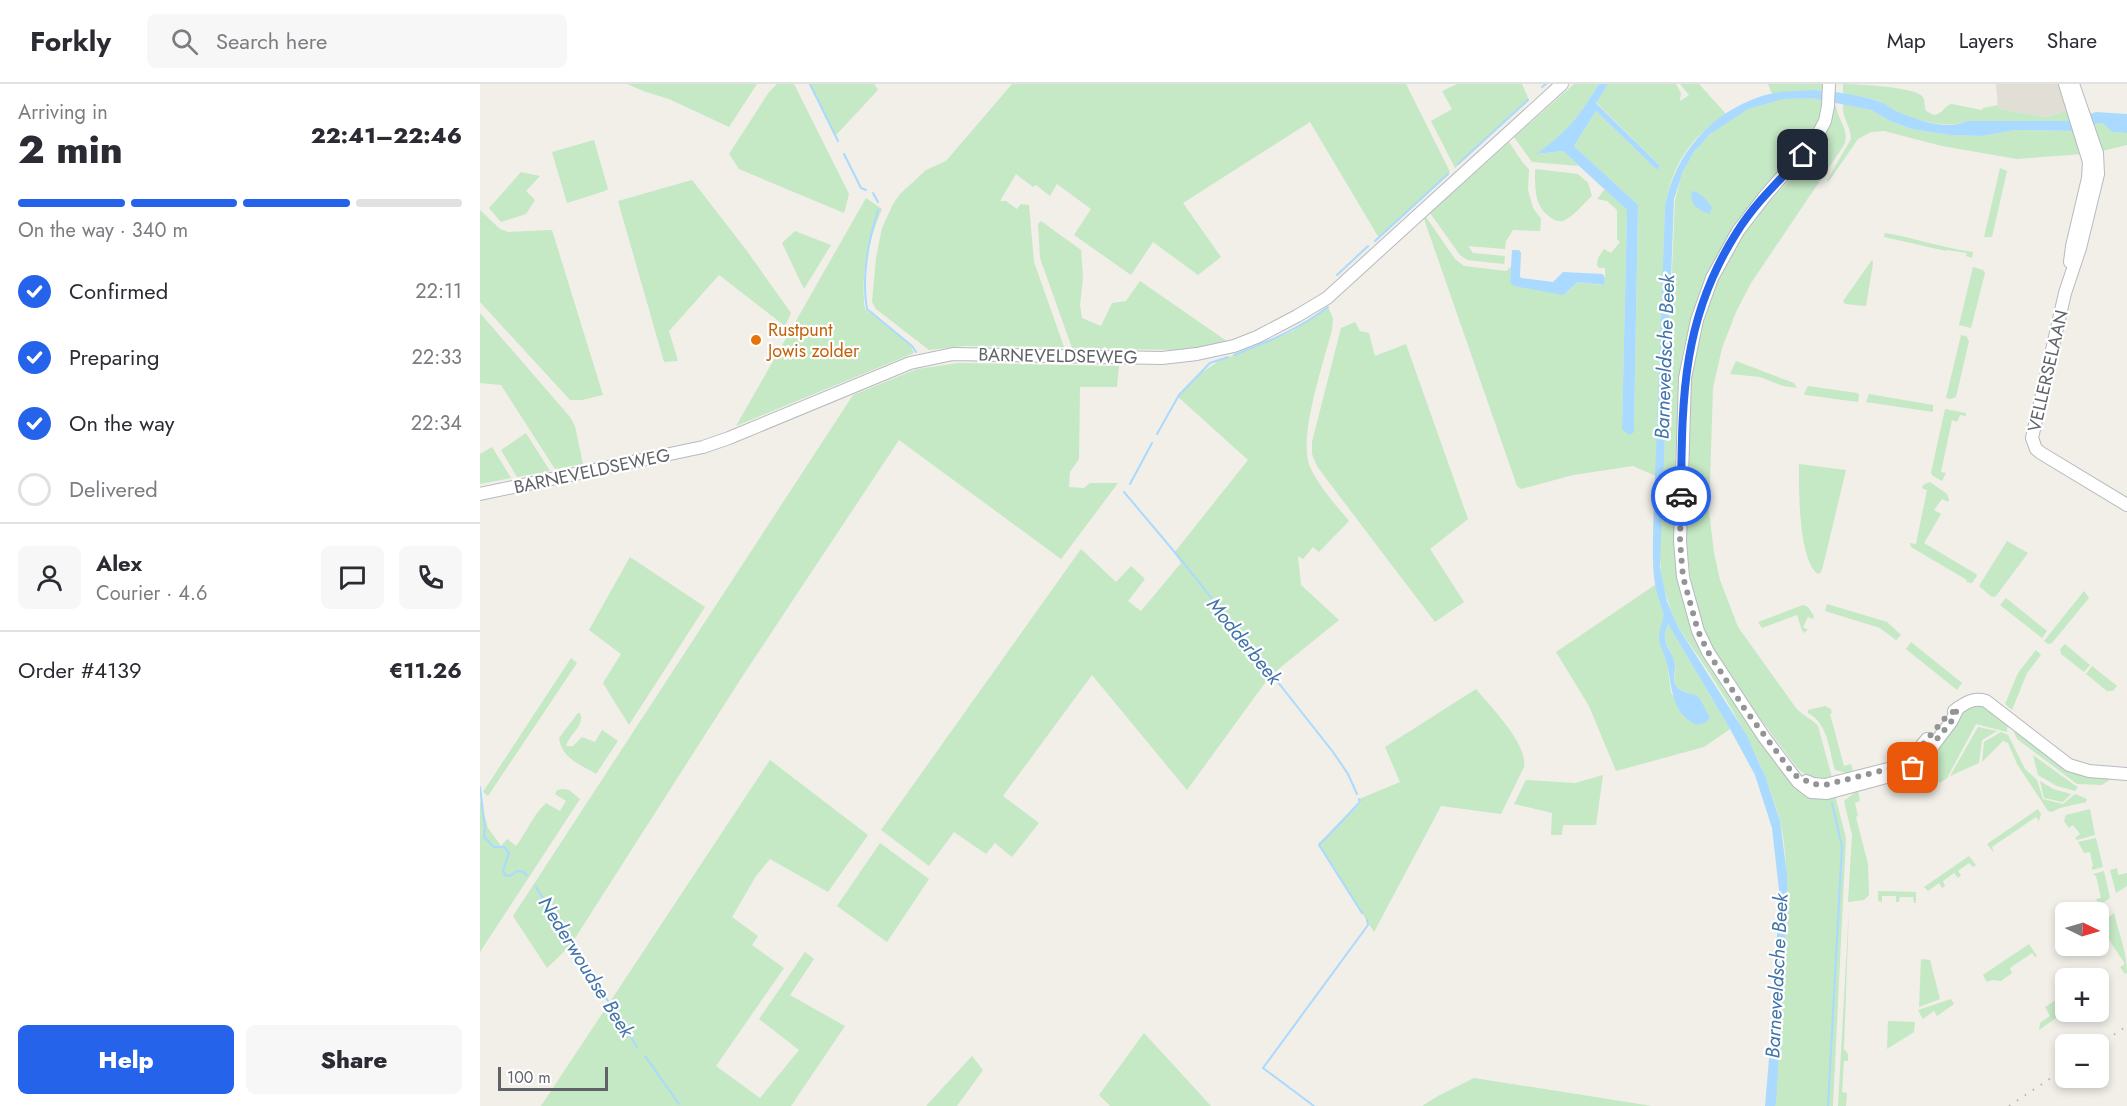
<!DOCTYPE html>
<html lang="en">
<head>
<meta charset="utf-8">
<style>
  body { margin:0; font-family:Jost,sans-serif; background:#f7f7f7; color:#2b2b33; height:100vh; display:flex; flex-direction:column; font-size:22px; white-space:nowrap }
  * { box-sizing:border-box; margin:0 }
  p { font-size:20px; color:#7c7c81 }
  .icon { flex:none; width:33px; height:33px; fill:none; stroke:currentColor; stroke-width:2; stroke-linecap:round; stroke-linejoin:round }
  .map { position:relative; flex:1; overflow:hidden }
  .sheet { display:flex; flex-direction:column; background:#fff; width:480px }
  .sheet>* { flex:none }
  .needle { width:39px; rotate:95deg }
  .fabs { position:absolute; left:1575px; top:818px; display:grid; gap:12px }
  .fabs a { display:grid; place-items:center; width:54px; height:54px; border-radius:9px; background:#fff; box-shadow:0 3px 9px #0003; font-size:30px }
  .scale { position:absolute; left:18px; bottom:15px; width:110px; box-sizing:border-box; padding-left:6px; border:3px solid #5f6368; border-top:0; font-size:16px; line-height:21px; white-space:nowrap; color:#5f6368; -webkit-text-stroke:4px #fff; paint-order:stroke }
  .pin { position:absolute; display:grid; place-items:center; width:51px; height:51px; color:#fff; margin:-26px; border-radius:12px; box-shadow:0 3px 9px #0006 }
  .courier { position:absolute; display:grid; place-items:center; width:60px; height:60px; margin:-30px; border:4px solid #2563eb; border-radius:50%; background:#fff; color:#222; box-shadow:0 2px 8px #0007 }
  .head em { font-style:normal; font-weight:800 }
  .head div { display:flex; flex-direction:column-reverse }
  .head { display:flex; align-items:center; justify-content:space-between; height:102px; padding:0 18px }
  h1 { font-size:39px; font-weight:800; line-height:45px }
  .bar { display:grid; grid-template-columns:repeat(4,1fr); gap:9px 6px; align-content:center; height:72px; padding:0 18px }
  .bar i { height:8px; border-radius:4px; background:#e1e1e2 }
  .bar .selected { background:#2563eb }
  .bar p { grid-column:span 4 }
  .line { display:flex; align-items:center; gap:15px; padding:0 18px; border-top:2px solid #e1e1e2 }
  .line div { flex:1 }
  .round { display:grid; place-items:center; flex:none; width:63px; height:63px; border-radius:9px; background:#f7f7f7 }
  ol { padding:0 18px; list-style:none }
  li { display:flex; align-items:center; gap:18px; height:66px }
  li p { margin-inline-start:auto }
  li .icon { padding:6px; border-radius:50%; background:#2563eb; color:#fff; stroke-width:4 }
  li:last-child { color:#7c7c81 }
  li i { width:33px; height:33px; border:3px solid #e1e1e2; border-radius:50% }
  .action { display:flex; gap:12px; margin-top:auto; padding:12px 18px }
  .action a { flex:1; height:69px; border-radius:9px; background:#2563eb; color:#fff; font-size:24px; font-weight:800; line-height:69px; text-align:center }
  .action a+a { background:#f7f7f7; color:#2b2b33 }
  header { display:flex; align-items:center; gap:36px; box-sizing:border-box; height:84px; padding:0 30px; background:#fff; border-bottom:2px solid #e1e1e2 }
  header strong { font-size:28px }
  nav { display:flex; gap:33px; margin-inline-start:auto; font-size:21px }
  .search { width:420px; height:54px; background:#f7f7f7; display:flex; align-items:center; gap:15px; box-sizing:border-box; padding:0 21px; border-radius:9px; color:#7c7c81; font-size:22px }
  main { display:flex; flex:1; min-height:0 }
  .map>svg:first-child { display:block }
</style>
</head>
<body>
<header>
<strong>Forkly</strong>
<div class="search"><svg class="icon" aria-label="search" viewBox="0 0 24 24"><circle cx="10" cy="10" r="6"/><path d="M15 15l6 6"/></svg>Search here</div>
<nav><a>Map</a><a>Layers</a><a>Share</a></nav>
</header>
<main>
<section class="sheet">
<div class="head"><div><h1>2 min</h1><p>Arriving in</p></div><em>22:41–22:46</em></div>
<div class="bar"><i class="selected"></i><i class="selected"></i><i class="selected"></i><i></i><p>On the way · 340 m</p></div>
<ol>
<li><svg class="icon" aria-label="check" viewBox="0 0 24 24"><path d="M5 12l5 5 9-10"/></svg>Confirmed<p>22:11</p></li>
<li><svg class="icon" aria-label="check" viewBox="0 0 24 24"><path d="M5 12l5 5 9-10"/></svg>Preparing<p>22:33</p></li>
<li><svg class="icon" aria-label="check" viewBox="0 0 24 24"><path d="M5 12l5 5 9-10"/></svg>On the way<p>22:34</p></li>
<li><i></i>Delivered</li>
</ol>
<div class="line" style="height:108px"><a class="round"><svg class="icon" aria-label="person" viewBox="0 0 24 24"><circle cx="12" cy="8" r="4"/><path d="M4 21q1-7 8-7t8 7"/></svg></a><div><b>Alex</b><p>Courier · 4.6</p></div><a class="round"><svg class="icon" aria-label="chat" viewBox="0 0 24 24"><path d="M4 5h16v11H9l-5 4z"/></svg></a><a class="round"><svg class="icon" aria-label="phone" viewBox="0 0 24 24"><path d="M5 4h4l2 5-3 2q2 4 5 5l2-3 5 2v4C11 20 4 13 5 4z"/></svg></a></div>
<div class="line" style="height:78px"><div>Order #4139</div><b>€11.26</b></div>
<div class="action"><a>Help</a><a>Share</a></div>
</section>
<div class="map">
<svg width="1647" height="1022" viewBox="0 0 1647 1022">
  <rect width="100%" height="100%" fill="#f1efe8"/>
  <path fill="#e1ded6" d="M1516,0h63l9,26 -22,7 -48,-8z"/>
  <g fill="#c5e8c5">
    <path d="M147,0h130l-28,43 -60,-28 -23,-7z"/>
    <path d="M297,0h17l55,110 -5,19 -105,-44 -10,-15 40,-62z"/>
    <path d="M329,0h65l4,6 -43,46z"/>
    <path d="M532,0h394l44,88 -71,66 -69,-116 -127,81 38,54 -23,18 -45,-33 -22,33 -57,-40 17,-26 -34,-25 -7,12 -14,-11 -3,2 -17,-13 -16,27h6l11,8 4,-5 8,1 5,57 30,85 -99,-1 -36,4 -53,-41 -4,-7 4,-44 6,-30 11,-24 7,-10 26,-24 20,-9z"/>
    <path d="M977,0h65l7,16 -74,68 -24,-47 21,-12 -10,-18z"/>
    <path d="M1094,0h25c-20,32 -31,48 -62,70l26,-3 16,15 -47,-4 -18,-25z"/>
    <path d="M1128,0h68l5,9 -1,8 9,-6 -9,-11h19l27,30c-36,24 -53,49 -61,92l-9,270 -23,-10 -60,9 -52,14 -4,-3 -93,-267 2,-2 29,42 9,7 42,5 5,-4 -1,15 58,9 10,-9 24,3 3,-6v-11h-6l-2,-3 1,-7 6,-9 7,4 9,-11 -3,-3v-29l-10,-9 -10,-2 8,-10 22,21 -5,219 12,3 4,-227 -64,-59 22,-35 61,59 3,-4 -64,-64z"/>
    <path d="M1288,0h55v6l-51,4z"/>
    <path d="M1363,0c12,0 74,3 80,13 2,3 1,9 3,14l8,4c9,-1 10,-9 17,-11l31,6 1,-2 15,-3 1,4 47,8 22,-7 3,11h-104c-17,9 -53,-1 -70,-9 -6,-3 -11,-7 -16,-10 -11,-5 -26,-6 -38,-8z"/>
    <path d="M1331,14l11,2c2,13 -6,25 -11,36l-104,141 -16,42 -9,37 -3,33 -4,153 27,110 28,44 51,69 22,25 32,5 11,43 -13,268h-58l12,-204c0,-27 -1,-55 -7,-81 -19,-72 -60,-134 -102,-194 -10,-23 -18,-47 -18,-72l15,-355c3,-10 5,-22 9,-31 18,-36 59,-66 99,-70 9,-1 19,-1 28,-1z"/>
    <path d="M1363,20l28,6 19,11 22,8 38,6 32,1 33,-6 60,1 8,23 -66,5 -75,-13 -58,-15 -13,1 -13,7 -29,42 -3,1 25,-43c0,-14 -9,-19 -8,-35z"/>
    <path d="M1354,22h2c2,14 14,25 8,39l-93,138 -15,29 -14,36 -9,40 -4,123 5,42 6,27 18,47 58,81c7,8 16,11 22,18l15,55c-14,1 -25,-3 -35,-12 -22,-29 -44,-58 -65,-88 -10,-15 -21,-30 -27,-47 -25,-63 -20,-122 -18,-188 2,-43 2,-85 14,-126 9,-30 24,-56 39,-82 26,-44 87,-82 93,-132z"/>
    <path d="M1618,39l6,1 9,8 14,1v12l-25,6 -9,-27z"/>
    <path d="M114,56l14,49 -3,2 -38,12 -15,-51z"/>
    <path d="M1029,58l14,21 6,6 -1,21 5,18 8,11 -1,12 -27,-1 -7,11 -1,8 -37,-3 5,7 32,3 -1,8 -37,-4 -7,-5 -30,-42z"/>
    <path d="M1520,84l7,3 -15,66h-8z"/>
    <path d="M1055,85l43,5 10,9 4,13c-8,7 -19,21 -29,25 -5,1 -9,-1 -13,-4 -16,-11 -15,-30 -15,-48z"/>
    <path d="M41,88l19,4 -14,15 9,9 -9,14 -25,8 -12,-14z"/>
    <path d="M212,96l55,71 44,62 -6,13 -66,-51 -50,56 9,30 -14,1 -46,-161z"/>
    <path d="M386,114l16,11c-14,33 -22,65 -17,100l45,36 4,8 -178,73z"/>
    <path d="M0,126l20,19 8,3 44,-2 51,165 -21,5h-12l-90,-98z"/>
    <path d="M561,137l40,29 2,28 -3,27 2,13 19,8 11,-23 14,-2 14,-20 88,61 -32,6 -20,2 -104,-2 -32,-90 -2,-34z"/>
    <path d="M315,147l36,14 -27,44 -22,-46z"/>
    <path d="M1405,149c30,5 58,15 88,19l-1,6 -6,-2 1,-3 -20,-3 -1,1 -62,-14z"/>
    <path d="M1392,176l1,3 -7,43 -21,-2 -2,-3z"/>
    <path d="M1493,183l10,3 2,3 -14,55 -12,-3z"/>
    <path d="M848,223l5,11 -1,12c-8,32 -36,111 -21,139 9,19 25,36 38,52l-30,31 -6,-5 -10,12 -5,-3 3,29 38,35 -69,56 -83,114 -95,-115 -89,121 36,27 -27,34 -17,-14 -9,11 -32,-22 -25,34 -48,-36 200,-281 35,33 15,-16 14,13 -17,22 13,10 40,-48 -7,-10 74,-93 -71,-64 20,-20 23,-16 29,-10 44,-19z"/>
    <path d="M0,229l90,104 5,9 8,38 -28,5 -54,-84 -21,-2z"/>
    <path d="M875,238l5,9 9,2 6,23 31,-12 62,175 -38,30 34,53 -29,20 -107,-141 -11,-15 -5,-12v-12l29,-114z"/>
    <path d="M1481,251l5,1 3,5 -13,56 -6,2 -4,-1z"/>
    <path d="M1256,277l58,22 3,5 -14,-2 -23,-9 -30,-3z"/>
    <path d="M479,279l160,3 -2,21h-37l-1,72 -9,13 -1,15 15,1 6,-5h28l-57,76 -162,-119 -157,237 -172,269 -23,22 -34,-52 340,-521 64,-26z"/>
    <path d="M1328,302l49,7 2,2 -1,7 -52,-7 -2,-1z"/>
    <path d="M1389,310l64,11v7l-67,-10z"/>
    <path d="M1465,325l21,4v3l-6,-1 -3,7 -5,-2 -11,52 5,1 -4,8 -9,-5 -2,-3z"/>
    <path d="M46,349l24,38 -33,6 -16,-27z"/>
    <path d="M12,363l19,31 -31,6v-30z"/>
    <path d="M1319,380l47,6 -23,96 -2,6 -3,2c-20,-14 -19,-87 -19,-110z"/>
    <path d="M1450,398l17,12 2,6 -1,2 -6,-3 -8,11 7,4 -17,29 52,31 1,2 -5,7 -6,-1 1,-2 -56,-33 -1,-4 6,1 11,-54 -5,-2 1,-3z"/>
    <path d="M1527,457l21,12 -32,43 -4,1 -13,-11z"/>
    <path d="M150,473l75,50 -76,118 -26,-42 18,-29 -32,-24z"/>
    <path d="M1175,501l9,29 -5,25 8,25 4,28 10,20 16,13 12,-7 -10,-21c-6,-3 -17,-5 -22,-10 -6,-7 0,-15 -2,-23 -3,-16 -16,-20 -7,-40l62,105 -26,18 -88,24 -27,-65 -33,-54z"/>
    <path d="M1604,507l5,7 -37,45 -4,1 -4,-3z"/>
    <path d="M1526,514l41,33 -5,7 -42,-33z"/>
    <path d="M1347,520l60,18 14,13 -5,5 -16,-12 -55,-17z"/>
    <path d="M1323,521l5,2 6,9 -1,3 -5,-2 -5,10 5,3 -5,3 -6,-18 -35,13 -4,-6z"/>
    <path d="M1431,558l51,41 -5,7 -51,-41z"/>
    <path d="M1585,560l25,21 -6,7 -23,-18 -1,-5z"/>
    <path d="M1556,566l5,5 -14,18 -15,37 -7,-6 13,-31z"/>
    <path d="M91,574l6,5 -89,133 -5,-4z"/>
    <path d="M1612,582l25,20 -4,5h-6l-21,-17z"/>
    <path d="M996,605c15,18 52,55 48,78l-23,47 -60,-8 -67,126 -56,-88 43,-41 -2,-4 41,-17 -15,-35z"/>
    <path d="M1503,621l25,16 -1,11 -31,-8 -29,54 -7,5 -12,-14 5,-10 -4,-3 29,-42 12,-8z"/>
    <path d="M1345,622l6,3 1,4 -2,1 14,52 7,-2 3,11 -19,-5c-6,-20 -7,-47 -27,-57v-3z"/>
    <path d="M98,629h2c5,13 -11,21 -14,33h7l9,-9 13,5 7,-12 16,11 -22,33c-16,-10 -34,-15 -37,-36z"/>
    <path d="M1498,643l19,4 -15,9 -3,23 -29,13z"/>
    <path d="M1533,646l30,20 67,26 -1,4 -7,5 -25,-1 -60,-45z"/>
    <path d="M1521,648l7,3 17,34 12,11 6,19 20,5 12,-10 12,5 -1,3 -26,6 -8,4 -4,-1 -31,-47 -9,-21 -5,-2 -21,21 2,-20z"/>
    <path d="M1553,671l40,29 5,3 -3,4 -18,-5 -19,-11z"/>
    <path d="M290,676l98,75 -40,57 -58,-33 -14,17 -24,41 26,19 -6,9 32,23 -68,98 44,32 39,-48 -40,-31 46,-67 9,7 -24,36 55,31 -54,80h-250z"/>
    <path d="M1123,691l-7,50h-33l-1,10h-11l1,-22 -38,-9 12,-24 49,3z"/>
    <path d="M1560,697l13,8 18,5 -8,8 -19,-4z"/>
    <path d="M83,705l6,1 11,9 -100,153v-152l8,28 13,18 6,-7 9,7c11,-14 16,-30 30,-43l14,8 6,-10 -11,-7 2,-4z"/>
    <path d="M1378,706l2,11 -5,2 3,13 -2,1 12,47 1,31 -5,5 -16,2 4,-67 -8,-34z"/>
    <path d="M1558,725l3,5 -2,7 -3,-4 -44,30 2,6 -7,-9z"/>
    <path d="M1610,725l5,26 -18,5 -2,-2 5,-4 -7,-9 -4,3 -5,-7 2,-6z"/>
    <path d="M1616,754l7,29 -11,3v-3l1,-1 -3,-14 -6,1 -6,-11z"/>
    <path d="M400,759l49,36 -42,63 -50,-36z"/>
    <path d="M1489,772l7,9 -3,2 -4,-4 -11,8 3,4 -3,3 -4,-5 -11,8 2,5 -3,2 -3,-5 -11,8 -4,-4z"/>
    <path d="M1637,784l1,7 9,-2v13l-11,7 -6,-23z"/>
    <path d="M1624,787l6,27 -10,7 -4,-6 5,-1 -5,-22 -3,-2z"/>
    <path d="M1398,807l38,1v11h-2l-1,-6h-13l-1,5h-3v-6h-14v6l-4,-1z"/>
    <path d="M1369,824l-5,141 4,5v7h-4l-2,31 5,1 -1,13h-8z"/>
    <path d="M1634,829c5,20 13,40 13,60l-2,1 -5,-7 5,-3 -23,-35 6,-11z"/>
    <path d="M1549,860l8,12 -2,1 -3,-4 -22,15 2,5 -11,8 -9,-1 -5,2 -4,-7z"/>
    <path d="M1441,875l9,1 10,39 -21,8z"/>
    <path d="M1582,912l3,5 -9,17 -17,12 1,-7 10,-7 -5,-9z"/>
    <path d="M1471,915l3,5 -17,12 -3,-5 -11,8 -5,-9z"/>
    <path d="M1408,937l27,1 -1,10 -27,17z"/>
    <path d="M664,949l67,73h-101l-11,-11z"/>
    <path d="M492,972l11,14 -26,36h-31z"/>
    <path d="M994,994l178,28h-230l16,-10z"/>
  </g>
  <g fill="#aadaff">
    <path d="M1119,0h9l-12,19 64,63 -3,4 -61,-59 -22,35 64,59 -4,227 -5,3 -7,-6 5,-219 -64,-59 -27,3c32,-22 43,-38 63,-70z"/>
    <path d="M1333,6c19,1 47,5 65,11 7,2 13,8 20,11 19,8 50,19 69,9h104l25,-9 31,2v19l-15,-1 -8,-8 -6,-1 -23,8 -60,-1 -33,6 -32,-1 -38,-6 -22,-8 -19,-11 -60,-12 -28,1 -35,10 -38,25 -16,18 -11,19 -9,28 -14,368 7,34 11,26 68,107 20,44 14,43 7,53v28l-11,200 -1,4h-10l9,-106 5,-110 -7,-62 -17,-53 -25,-46 -62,-105c-9,21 4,24 7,40 1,8 -4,17 2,23 5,6 16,6 22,10l11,21 -5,5 -8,2c-28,-13 -24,-40 -31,-64 -2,-7 -6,-15 -7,-22 -1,-9 6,-19 4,-27 -2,-8 -5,-15 -7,-22 -4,-19 -3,-38 -3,-56l12,-328c10,-52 45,-93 97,-110 16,-5 34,-5 51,-6z"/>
    <path d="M1212,107c8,1 16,10 20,17l-3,6c-12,-5 -20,-10 -17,-23z"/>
    <path d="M1032,166h7l2,3 -1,24 2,1 31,4 10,-10 40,2 2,5 -1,6 -26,-3 -15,13 -49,-9 -4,-4z"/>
  </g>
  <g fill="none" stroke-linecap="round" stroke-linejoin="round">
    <g stroke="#aadaff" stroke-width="2">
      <path d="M330,0l28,57"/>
      <path d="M1062,3l4,-3"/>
      <path d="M364,70l17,34 5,2"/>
      <path d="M978,80l70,-64"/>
      <path d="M393,109l5,9"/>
      <path d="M398,126c-10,32 -17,66 -11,99l45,37 4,6"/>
      <path d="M895,157l73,-67"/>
      <path d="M857,191l31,-29"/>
      <path d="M754,271c34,-13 65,-26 94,-48"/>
      <path d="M677,350l22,-39 31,-32 18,-6"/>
      <path d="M650,400l22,-41"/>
      <path d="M644,408l59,70 150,190 15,22 9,20"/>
      <path d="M0,703l5,41 -1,9 10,10h10l5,6 -6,17 2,5 5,1 7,-5 7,1 3,4"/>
      <path d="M879,715l1,3 -41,43 43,68"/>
      <path d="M56,803l101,160"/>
      <path d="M165,972l34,48"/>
      <path d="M834,1022l-51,-38 105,-143 -1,-5"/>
      <path d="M1348,1022l14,-259 -10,-44"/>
    </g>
    <g stroke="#b6babf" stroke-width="14">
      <g id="secondary">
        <path d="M1349,0l-1,22 -3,15 -9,17 -51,58 -27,35 -26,47 -15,42 -12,58 -5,163 3,36 15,54 10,21 56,85 34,45 13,10 16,1 78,-21 13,-9 8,-8 25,-33 7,-14"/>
        <path d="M1585,0l24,78 -1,16 -16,68 -2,16"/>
        <path d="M1593,0l24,69 1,21 -18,74 -15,45 -33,145 4,11 5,4 86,52"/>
        <path d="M0,410l223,-47 26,-9 181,-75 43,-9 209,4 35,-4 37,-8 23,-9 40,-21 30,-18 235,-214"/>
        <path d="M1474,627c10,-7 18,-14 32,-10l83,64 20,6 38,3"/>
        <path d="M1326,697l7,3 12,1 71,-18 16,-10 15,-18"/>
      </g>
    </g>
    <use href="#secondary" stroke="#fff" stroke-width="12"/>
    <g stroke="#b6b7b8" stroke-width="2" stroke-dasharray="1.5 8" stroke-linecap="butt">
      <path d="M1618,961l29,-19"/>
      <path d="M1529,1022l57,-38"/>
    </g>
  </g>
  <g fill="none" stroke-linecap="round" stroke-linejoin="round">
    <path stroke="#929495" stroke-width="6" stroke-dasharray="0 10.8" d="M1201,412l-1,45 3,36 15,54 10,21 36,56 50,67 19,9 12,1 71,-18 16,-10 34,-40 12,-9 -7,14 -38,46"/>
    <path stroke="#2563eb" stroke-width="8" d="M1201,412c1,-99 1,-178 56,-264 18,-29 43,-52 66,-77"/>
  </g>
  <circle fill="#e8710a" stroke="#fff" stroke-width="2" cx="276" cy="256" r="6"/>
  <g text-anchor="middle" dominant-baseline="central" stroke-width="4.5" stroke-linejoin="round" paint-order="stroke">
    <g font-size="18" fill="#c56008" stroke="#fff" text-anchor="start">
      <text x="288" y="246">Rustpunt<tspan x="288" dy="21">Jowis zolder</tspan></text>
    </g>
    <g font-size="18" fill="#5f6368" stroke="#fff">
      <text transform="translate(578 272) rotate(1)">BARNEVELDSEWEG</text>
      <text transform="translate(1568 287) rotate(-77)">VELLERSELAAN</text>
      <text transform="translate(112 387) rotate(-12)">BARNEVELDSEWEG</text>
    </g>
    <g font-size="20" font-style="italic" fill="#4174aa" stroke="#fff">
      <text transform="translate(1185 273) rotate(-88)">Barneveldsche Beek</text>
      <text transform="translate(764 557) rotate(51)">Modderbeek</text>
      <text transform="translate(106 883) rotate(58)">Nederwoudse Beek</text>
      <text transform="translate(1297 892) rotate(-87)">Barneveldsche Beek</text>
    </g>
  </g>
</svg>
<div class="fabs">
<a><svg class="needle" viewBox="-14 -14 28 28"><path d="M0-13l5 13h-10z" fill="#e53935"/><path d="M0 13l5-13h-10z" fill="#7c7c81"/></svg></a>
<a>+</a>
<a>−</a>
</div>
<div class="scale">100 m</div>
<div class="pin" style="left:1433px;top:684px;background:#ea580c"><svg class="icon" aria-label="bag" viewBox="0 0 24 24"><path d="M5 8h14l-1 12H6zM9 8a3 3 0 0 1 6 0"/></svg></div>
<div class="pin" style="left:1323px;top:71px;background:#1f2937"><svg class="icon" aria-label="home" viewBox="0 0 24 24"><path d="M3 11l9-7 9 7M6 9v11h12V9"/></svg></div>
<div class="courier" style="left:1201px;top:412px"><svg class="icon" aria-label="car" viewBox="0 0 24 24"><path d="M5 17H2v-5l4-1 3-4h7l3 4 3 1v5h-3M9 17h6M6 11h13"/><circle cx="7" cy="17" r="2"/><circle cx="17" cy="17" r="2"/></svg></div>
</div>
</main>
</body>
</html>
